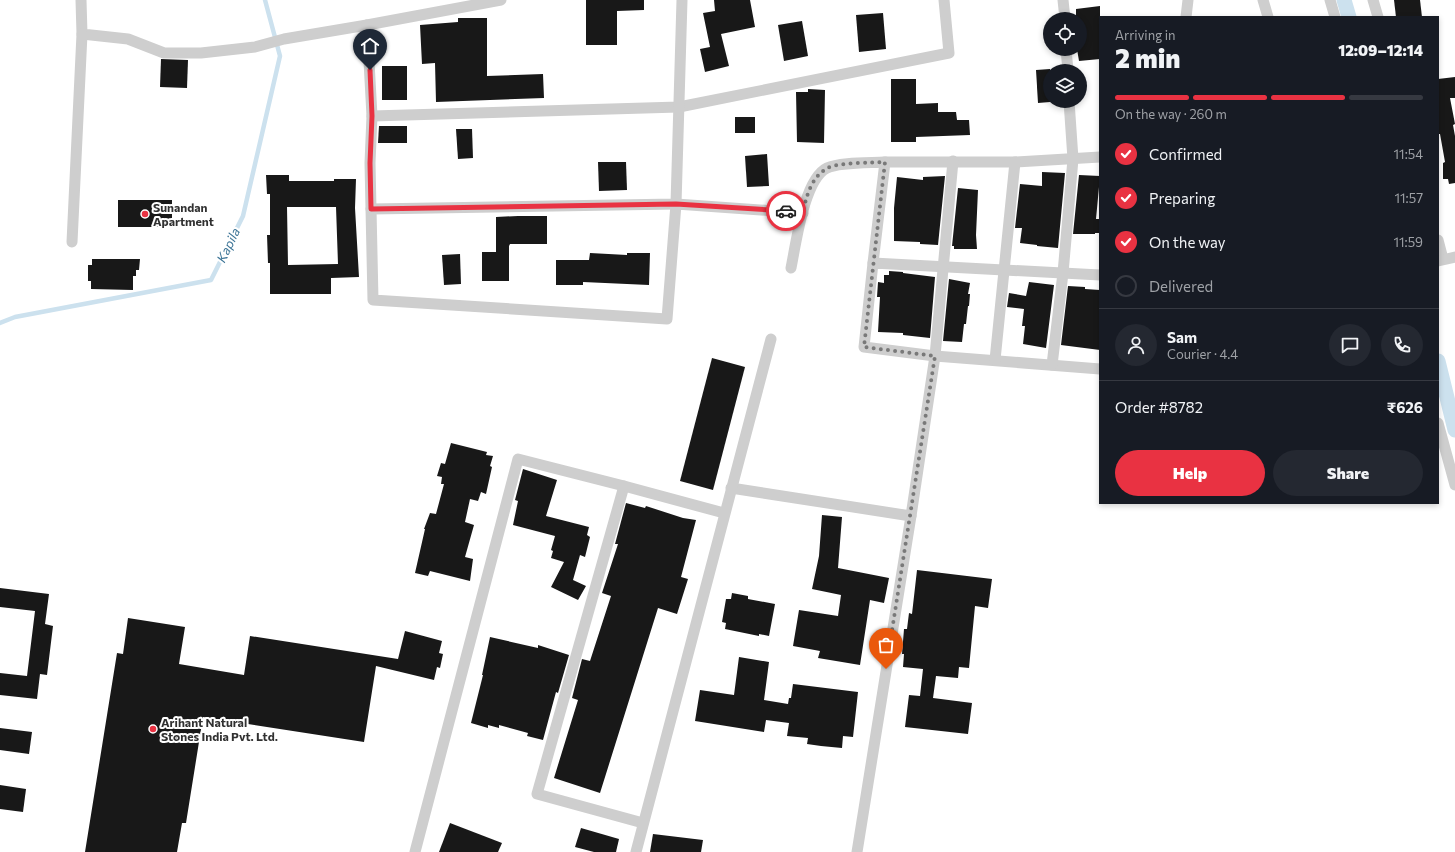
<!DOCTYPE html>
<html lang="en">
<head>
<meta charset="utf-8">
<style>
  body { margin:0; font-family:Commissioner,sans-serif; background:#242831; color:#f1f3f6; height:100vh; display:flex; flex-direction:column; font-size:15px; white-space:nowrap }
  * { box-sizing:border-box; margin:0 }
  p { font-size:13px; color:#9ea1a6 }
  .icon { flex:none; width:22px; height:22px; fill:none; stroke:currentColor; stroke-width:2; stroke-linecap:round; stroke-linejoin:round }
  .map { position:relative; flex:1; overflow:hidden }
  .panel { position:absolute; left:1099px; top:16px; width:340px; height:488px; display:flex; flex-direction:column; background:#171b24; border-radius:0px; box-shadow:0 2px 6px #0003 }
  .panel>* { flex:none }
  .buttons { position:absolute; left:1043px; top:12px; display:grid; gap:8px }
  .buttons a { display:grid; place-items:center; width:44px; height:44px; border-radius:50%; background:#171b24; box-shadow:0 2px 6px #0003; font-size:20px }
  .pin { position:absolute; display:grid; place-items:center; width:34px; height:34px; color:#fff; margin:-41px -17px; border-radius:50% 50% 50% 0; rotate:-45deg; box-shadow:0 0 4px #0007 }
  .pin .icon { rotate:45deg }
  .courier { position:absolute; display:grid; place-items:center; width:40px; height:40px; margin:-20px; border:3px solid #e93242; border-radius:50%; background:#fff; color:#222; box-shadow:0 1px 5px #0007 }
  .headline em { font-style:normal; font-weight:800 }
  .headline div { display:flex; flex-direction:column-reverse }
  .headline { display:flex; align-items:center; justify-content:space-between; height:68px; padding:0 16px }
  h1 { font-size:26px; font-weight:800; line-height:30px }
  .bar { display:grid; grid-template-columns:repeat(4,1fr); gap:6px 4px; align-content:center; height:48px; padding:0 16px }
  .bar i { height:5px; border-radius:3px; background:#363941 }
  .bar .current { background:#e93242 }
  .bar p { grid-column:span 4 }
  .line { display:flex; align-items:center; gap:10px; padding:0 16px; border-top:1px solid #363941 }
  .line div { flex:1 }
  .round { display:grid; place-items:center; flex:none; width:42px; height:42px; border-radius:21px; background:#242831 }
  ol { padding:0 16px; list-style:none }
  li { display:flex; align-items:center; gap:12px; height:44px }
  li p { margin-inline-start:auto }
  li .icon { padding:4px; border-radius:50%; background:#e93242; color:#fff; stroke-width:4 }
  li:last-child { color:#9ea1a6 }
  li i { width:22px; height:22px; border:2px solid #363941; border-radius:50% }
  .primary-button { display:flex; gap:8px; margin-top:auto; padding:8px 16px }
  .primary-button a { flex:1; height:46px; border-radius:24px; background:#e93242; color:#fff; font-size:16px; font-weight:800; line-height:46px; text-align:center }
  .primary-button a+a { background:#242831; color:#f1f3f6 }
  .map>svg:first-child { display:block }
</style>
</head>
<body>
<div class="map">
<svg width="1455" height="852" viewBox="0 0 1455 852">
  <rect width="100%" height="100%" fill="#fff"/>
  <g fill="none" stroke-linecap="round" stroke-linejoin="round">
    <path stroke="#cce1ee" stroke-width="4.5" d="M0,323l15,-6 196,-37 32,-64 37,-160 -15,-56"/>
    <g stroke="#cce1ee" stroke-width="15">
      <path d="M1344,0l5,17"/>
      <path d="M1438,361l17,69"/>
    </g>
  </g>
  <g fill="#181818" fill-rule="evenodd">
    <path d="M586,0h58v10l-27,1v34h-31z"/>
    <path d="M714,0h36l5,27 -34,7 8,32 -24,6 -5,-23 10,-2 -7,-34 12,-2z"/>
    <path d="M1394,0h26l2,17h-26z"/>
    <path d="M1100,6v53l-21,2 -2,-12h3v-30h-4v-10z"/>
    <path d="M883,13l3,36 -27,3 -3,-37z"/>
    <path d="M458,18h29v58l56,-2 1,24 -108,4 -1,-39 -13,1 -2,-39 38,-3z"/>
    <path d="M802,21l6,35 -24,5 -6,-36z"/>
    <path d="M161,59l27,1 -1,28 -27,-1z"/>
    <rect x="382" y="66" width="25" height="34"/>
    <path d="M1050,69v33l-12,1 -2,-33z"/>
    <path d="M1455,77v21h-5l5,26 -2,1 2,11v47l-6,1 -1,-5h-5v-16l2,-1 -5,-28h-2v-55z"/>
    <path d="M891,79h25v25l22,-1v9h18l1,8h12l1,15 -54,2v5h-25z"/>
    <path d="M808,89l17,1 -1,53 -27,-1 -1,-50h12z"/>
    <rect x="735" y="117" width="20" height="16"/>
    <path d="M379,126h28v17h-29z"/>
    <path d="M456,129h16l1,29 -15,1z"/>
    <path d="M767,154l2,32 -22,1 -2,-31z"/>
    <path d="M598,162h28l1,28 -28,1z"/>
    <path d="M1042,172l23,1 -7,75 -21,-2v-1l-17,-2 2,-15h-7l5,-44 22,2z"/>
    <path d="M266,175h23v6h45v-2h22l-1,29 4,69 -28,1v16h-61v-31h-2l-1,-28h3v-41h-3zM287,207h49l2,57 -50,1z"/>
    <path d="M1079,175l21,1v11h-1l-3,32h4v14h-5v1h-22z"/>
    <path d="M945,176l-7,69 -18,-1v-2l-26,-1v-33l3,-31 26,3v-3z"/>
    <path d="M958,188l20,2 -2,45 1,14h-23v-3h-2z"/>
    <rect x="118" y="200" width="54" height="27"/>
    <path d="M518,216h29v28h-37l-1,2v35h-27v-29h14v-35z"/>
    <path d="M590,253l37,2v-2h23l-1,32 -66,-3v3h-27v-25h33z"/>
    <path d="M460,254l1,30 -17,1 -2,-30z"/>
    <path d="M92,259h48l-1,11h-3v6h-3v14l-42,-1v-8h-3v-16h4z"/>
    <path d="M889,271l14,1v1l32,4 -5,61 -27,-3v-2l-25,-1 2,-35h-3l1,-15 6,1v-8h5z"/>
    <path d="M949,279l21,4 -2,11h2l-1,12h-1l-2,18h-2l-2,18 -19,-1z"/>
    <path d="M1029,282l25,3 -8,63 -23,-4 2,-18h-3l2,-17 -17,-2 2,-14 17,3z"/>
    <path d="M1068,286l17,1v2l15,1v60l-39,-5z"/>
    <path d="M712,358l33,9 -32,123 -33,-9z"/>
    <path d="M451,443l36,9 -1,3 7,1 -3,10 2,1 -6,27 -5,-2 -3,9 -8,-2 -5,23 9,3 -9,32 8,2 -3,22 -40,-10 -2,5 -13,-3 10,-44h-1l6,-16 6,1 8,-30h-3l1,-7 -5,-1 4,-13 4,1z"/>
    <path d="M523,469l34,11 -11,36 43,11 -2,8 3,2 -5,20 -5,-2 -7,25 13,6 -8,14 -27,-13 13,-25 -13,-4 2,-7 -2,-1 4,-14 -42,-11 5,-24 -3,-1z"/>
    <path d="M626,503l19,5 1,-2 37,12 13,2 -15,57 7,2 -11,35 -19,-6 -58,185 -46,-15 24,-78 -6,-2 10,-39 8,2 21,-65 -9,-3 16,-49h-3z"/>
    <path d="M822,515l20,2 -4,51 51,10 -5,25 -14,-3 -10,65 -42,-7 2,-7 -27,-5 6,-36 39,6 3,-21 -29,-6 7,-33z"/>
    <path d="M917,570l75,9 -4,29 -13,-2 -6,62 -10,-1 -1,11 -22,-2 -3,22 39,5 -4,31 -63,-7 4,-32 11,1 3,-27 -20,-2 1,-13h-2l2,-25h3l2,-16 3,1z"/>
    <path d="M0,588l49,6 -4,30 8,2 -6,49 -7,-1 -3,25 -37,-4v-22l27,3 8,-65 -35,-4z"/>
    <path d="M732,593l16,3v3l27,5 -6,32 -10,-2v2l-34,-7 1,-6 -4,-1 4,-23h5z"/>
    <path d="M128,618l57,9 -6,37 65,11 6,-39 148,23 7,-28 37,10 -3,12 4,1 -3,14 -3,-1 -3,13 -58,-14 -12,76 -161,-25 -17,106h-4l-5,29h-92l32,-199 6,1z"/>
    <path d="M490,637l48,11v-3l31,10 -11,38 -2,-1 -13,48 -16,-4 1,-3 -29,-8v3l-11,-3v3l-17,-5 12,-48h-1z"/>
    <path d="M739,657l30,5 -5,38 24,4 1,-6h2l2,-14 65,8 -5,45 -10,-1 -1,12 -21,-2 -14,-2 1,-6 -21,-2 2,-13 -23,-3 -2,12 -69,-11 5,-31 34,5z"/>
    <path d="M0,728l32,4 -3,22 -29,-4z"/>
    <path d="M0,785l26,4 -3,23 -23,-3z"/>
    <path d="M450,823l52,20 -4,9h-59z"/>
    <path d="M581,828l38,11 -3,13h-22l-19,-5z"/>
    <path d="M653,834l50,6 -2,12h-51z"/>
  </g>
  <g fill="none" stroke-linecap="round" stroke-linejoin="round">
    <g stroke="#cecece" stroke-width="11">
      <path d="M81,0l1,34 46,5 36,14h37l54,-6 29,-8 83,-14"/>
      <path d="M501,0l-134,25 5,91 -2,47 3,137 294,19 9,-115 127,9"/>
      <path d="M1063,0l2,19"/>
      <path d="M1263,0l5,17"/>
      <path d="M1330,0l5,17"/>
      <path d="M1373,0l5,17"/>
      <path d="M1186,17l2,-17"/>
      <path d="M1066,49l2,22"/>
      <path d="M372,116l307,-9 270,-54 -5,-53"/>
      <path d="M371,209l305,-5 6,-204"/>
      <path d="M1438,240l5,19"/>
      <path d="M72,242l10,-208"/>
      <path d="M1438,261l17,-4"/>
      <path d="M873,263l12,-101h130l85,-5"/>
      <path d="M791,268c5,-24 13,-89 36,-100 13,-6 43,-5 58,-6"/>
      <path d="M1100,275l-227,-12 -9,84 71,9 165,13"/>
      <path d="M995,360l20,-198"/>
      <path d="M1052,365l11,-92 10,-114 -4,-58"/>
      <path d="M1438,423l17,62"/>
      <path d="M624,486l-87,308 106,29"/>
      <path d="M731,488l180,28 -54,336"/>
      <path d="M911,516l24,-160 18,-195"/>
      <path d="M415,852l103,-393 106,27 100,27"/>
      <path d="M636,852l135,-513"/>
    </g>
  </g>
  <g fill="none" stroke-linecap="round" stroke-linejoin="round">
    <path stroke="#797979" stroke-width="4" stroke-dasharray="0 7.2" d="M786,211l17,2c3,-16 8,-35 23,-44 10,-7 45,-6 59,-7l-21,185 71,9 -49,313"/>
    <path stroke="#e93242" stroke-width="5" d="M370,70l2,46 -2,47 1,46 305,-5 110,7"/>
  </g>
  <g fill="#e93242" stroke="#fff" stroke-width="1.5">
    <circle cx="145" cy="214" r="4"/>
    <circle cx="153" cy="729" r="4"/>
  </g>
  <g text-anchor="middle" dominant-baseline="central" stroke-width="4" stroke-linejoin="round" paint-order="stroke">
    <g font-size="12" font-weight="bold" fill="#313131" stroke="#fff" text-anchor="start">
      <text x="153" y="207">Sunandan<tspan x="153" dy="14">Apartment</tspan></text>
      <text x="161" y="722">Arihant Natural<tspan x="161" dy="14">Stones India Pvt. Ltd.</tspan></text>
    </g>
    <g font-size="13" font-style="italic" fill="#3c7496" stroke="#fff">
      <text transform="translate(228 245) rotate(-64)">Kapila</text>
    </g>
  </g>
</svg>
<div class="buttons">
<a><svg class="icon" aria-label="locate" viewBox="0 0 24 24"><circle cx="12" cy="12" r="6"/><path d="M12 2v4M12 18v4M2 12h4M18 12h4"/></svg></a>
<a><svg class="icon" aria-label="layers" viewBox="0 0 24 24"><path d="M12 4l9 5-9 5-9-5zM3 14l9 5 9-5"/></svg></a>
</div>
<div class="pin" style="left:886px;top:669px;background:#ea580c"><svg class="icon" aria-label="bag" viewBox="0 0 24 24"><path d="M5 8h14l-1 12H6zM9 8a3 3 0 0 1 6 0"/></svg></div>
<div class="pin" style="left:370px;top:70px;background:#1f2937"><svg class="icon" aria-label="home" viewBox="0 0 24 24"><path d="M3 11l9-7 9 7M6 9v11h12V9"/></svg></div>
<div class="courier" style="left:786px;top:211px"><svg class="icon" aria-label="car" viewBox="0 0 24 24"><path d="M5 17H2v-5l4-1 3-4h7l3 4 3 1v5h-3M9 17h6M6 11h13"/><circle cx="7" cy="17" r="2"/><circle cx="17" cy="17" r="2"/></svg></div>
<section class="panel">
<div class="headline"><div><h1>2 min</h1><p>Arriving in</p></div><em>12:09–12:14</em></div>
<div class="bar"><i class="current"></i><i class="current"></i><i class="current"></i><i></i><p>On the way · 260 m</p></div>
<ol>
<li><svg class="icon" aria-label="check" viewBox="0 0 24 24"><path d="M5 12l5 5 9-10"/></svg>Confirmed<p>11:54</p></li>
<li><svg class="icon" aria-label="check" viewBox="0 0 24 24"><path d="M5 12l5 5 9-10"/></svg>Preparing<p>11:57</p></li>
<li><svg class="icon" aria-label="check" viewBox="0 0 24 24"><path d="M5 12l5 5 9-10"/></svg>On the way<p>11:59</p></li>
<li><i></i>Delivered</li>
</ol>
<div class="line" style="height:72px"><a class="round"><svg class="icon" aria-label="person" viewBox="0 0 24 24"><circle cx="12" cy="8" r="4"/><path d="M4 21q1-7 8-7t8 7"/></svg></a><div><b>Sam</b><p>Courier · 4.4</p></div><a class="round"><svg class="icon" aria-label="chat" viewBox="0 0 24 24"><path d="M4 5h16v11H9l-5 4z"/></svg></a><a class="round"><svg class="icon" aria-label="phone" viewBox="0 0 24 24"><path d="M5 4h4l2 5-3 2q2 4 5 5l2-3 5 2v4C11 20 4 13 5 4z"/></svg></a></div>
<div class="line" style="height:52px"><div>Order #8782</div><b>₹626</b></div>
<div class="primary-button"><a>Help</a><a>Share</a></div>
</section>
</div>
</body>
</html>
